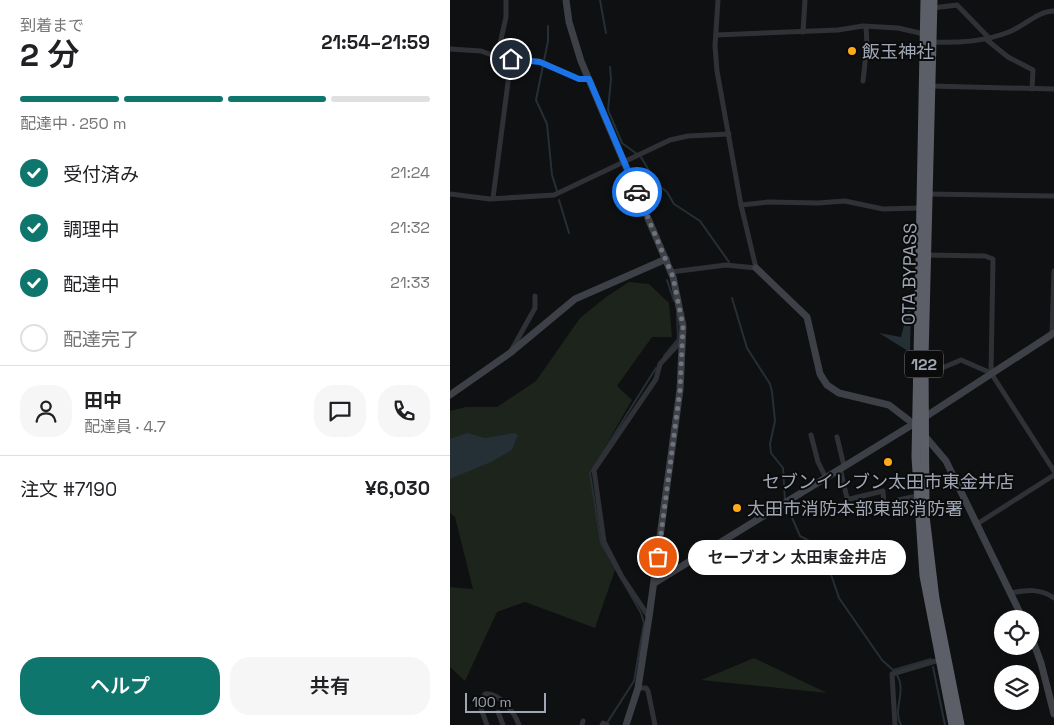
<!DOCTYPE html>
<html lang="ja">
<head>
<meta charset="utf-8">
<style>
  body { margin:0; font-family:"Space Grotesk","Noto Sans JP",sans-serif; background:#f6f6f6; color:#202124; height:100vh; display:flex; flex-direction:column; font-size:19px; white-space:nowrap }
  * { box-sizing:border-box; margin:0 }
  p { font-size:16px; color:#757577 }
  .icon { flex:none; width:28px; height:28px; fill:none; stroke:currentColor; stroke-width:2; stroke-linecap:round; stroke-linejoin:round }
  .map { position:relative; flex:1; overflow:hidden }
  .drawer { display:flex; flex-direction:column; background:#fff; width:450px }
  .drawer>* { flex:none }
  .fabs { position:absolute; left:544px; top:610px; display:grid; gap:10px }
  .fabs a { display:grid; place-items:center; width:45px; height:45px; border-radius:50%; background:#fff; box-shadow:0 2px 8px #0003; font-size:25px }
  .scale { position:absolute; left:15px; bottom:12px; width:81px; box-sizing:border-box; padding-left:5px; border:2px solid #9fa6b4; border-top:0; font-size:14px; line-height:18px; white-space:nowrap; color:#9fa6b4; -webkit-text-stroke:4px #0b0b0c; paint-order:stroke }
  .pin { position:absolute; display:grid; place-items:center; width:42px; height:42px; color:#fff; margin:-21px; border:2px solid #fff; border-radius:50%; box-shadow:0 1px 5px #0007 }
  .courier { position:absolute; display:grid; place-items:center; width:50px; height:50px; margin:-25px; border:4px solid #1a73e8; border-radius:50%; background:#fff; color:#222; box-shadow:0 1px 6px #0007 }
  .bubble { position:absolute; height:35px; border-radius:18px; background:#fff; box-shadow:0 2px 8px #0003; font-size:16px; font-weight:600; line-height:35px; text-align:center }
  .head em { font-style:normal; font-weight:600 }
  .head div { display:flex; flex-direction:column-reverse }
  .head { display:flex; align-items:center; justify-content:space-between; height:85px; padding:0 20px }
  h1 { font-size:32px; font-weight:600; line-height:38px }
  .bar { display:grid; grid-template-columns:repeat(4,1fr); gap:8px 5px; align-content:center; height:60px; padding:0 20px }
  .bar i { height:6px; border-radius:4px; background:#e0e0e0 }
  .bar .active { background:#0f766e }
  .bar p { grid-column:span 4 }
  .line { display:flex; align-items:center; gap:12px; padding:0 20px; border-top:1px solid #e0e0e0 }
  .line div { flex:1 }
  .round { display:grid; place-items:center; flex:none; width:52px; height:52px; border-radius:20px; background:#f6f6f6 }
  ol { padding:0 20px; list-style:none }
  li { display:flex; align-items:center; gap:15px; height:55px }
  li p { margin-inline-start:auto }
  li .icon { padding:5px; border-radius:50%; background:#0f766e; color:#fff; stroke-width:4 }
  li:last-child { color:#757577 }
  li i { width:28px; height:28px; border:2px solid #e0e0e0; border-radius:50% }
  .button { display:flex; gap:10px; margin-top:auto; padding:10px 20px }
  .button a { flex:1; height:58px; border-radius:20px; background:#0f766e; color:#fff; font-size:20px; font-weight:600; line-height:58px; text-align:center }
  .button a+a { background:#f6f6f6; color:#202124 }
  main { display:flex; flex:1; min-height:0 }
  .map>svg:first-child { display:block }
</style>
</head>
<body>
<main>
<section class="drawer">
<div class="head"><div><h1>2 分</h1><p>到着まで</p></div><em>21:54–21:59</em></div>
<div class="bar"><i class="active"></i><i class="active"></i><i class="active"></i><i></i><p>配達中 · 250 m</p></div>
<ol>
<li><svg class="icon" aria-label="check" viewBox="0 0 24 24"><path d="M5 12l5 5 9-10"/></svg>受付済み<p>21:24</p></li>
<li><svg class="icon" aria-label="check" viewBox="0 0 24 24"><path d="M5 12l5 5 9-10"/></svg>調理中<p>21:32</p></li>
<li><svg class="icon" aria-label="check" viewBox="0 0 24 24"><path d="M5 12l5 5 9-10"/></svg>配達中<p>21:33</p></li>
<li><i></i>配達完了</li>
</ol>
<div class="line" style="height:90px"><a class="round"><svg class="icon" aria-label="person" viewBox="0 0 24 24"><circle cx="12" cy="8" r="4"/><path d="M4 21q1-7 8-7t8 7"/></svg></a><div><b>田中</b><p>配達員 · 4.7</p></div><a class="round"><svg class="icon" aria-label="chat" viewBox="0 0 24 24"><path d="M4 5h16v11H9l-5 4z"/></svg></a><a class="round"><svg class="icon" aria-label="phone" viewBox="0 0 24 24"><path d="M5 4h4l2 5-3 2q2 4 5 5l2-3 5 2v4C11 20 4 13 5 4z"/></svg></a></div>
<div class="line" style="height:65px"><div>注文 #7190</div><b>¥6,030</b></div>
<div class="button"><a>ヘルプ</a><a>共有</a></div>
</section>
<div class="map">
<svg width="604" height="725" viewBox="0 0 604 725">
  <rect width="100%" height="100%" fill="#0f1011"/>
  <g fill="#1c241c">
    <path d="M179,282l20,2 20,19 3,34h-20l-35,49 15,14 -42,73 11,70 14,27 -20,58 -70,-26 -28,10 -32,69 -15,-14v-80l23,2 -18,-72 -5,-4v-102l16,-4h31l39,-26 44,-63 26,-21z"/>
    <path d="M304,658l73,35 -126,-13z"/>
  </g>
  <g fill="#252f36">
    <path d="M458,309h3l-1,41 -2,1 -29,-18 22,4z"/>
    <path d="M17,433l18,5 29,-5 4,2 -6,15 -21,12 -41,17v-40z"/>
  </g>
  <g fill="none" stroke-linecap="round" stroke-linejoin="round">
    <g stroke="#252f36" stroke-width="2">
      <path d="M150,0l6,33"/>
      <path d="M98,26v15l-12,59 11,24 5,51 5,16"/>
      <path d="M160,67l1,12 -3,31 14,33 19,14 16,27 10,8 7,12 26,17 29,41"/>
      <path d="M109,200l10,33"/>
      <path d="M217,280l7,21"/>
      <path d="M282,298l15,50 23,36 2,8 3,29 -5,23 1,9 12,15 2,33"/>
      <path d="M214,356l14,-17 -1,-26"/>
      <path d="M337,506l13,30 17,9 7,9 15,44 43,62 12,11"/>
      <path d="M483,667l12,58"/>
      <path d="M443,670l38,-11"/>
      <path d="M447,675c10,17 -5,34 4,50"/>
      <path d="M157,723l27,-42 10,-58 -3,-10 -40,-70 -11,-70 66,-105"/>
    </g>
    <g stroke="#303136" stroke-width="5">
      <path d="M483,8l24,-3 33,34"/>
      <path d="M353,32l2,-32"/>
      <path d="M266,35l122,-5 25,-4 35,2 26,6"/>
      <path d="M537,40l21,17 25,13 -1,19"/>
      <path d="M481,42c27,1 52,0 78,-10 15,-6 29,-21 45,-21"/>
      <path d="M0,49l31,2 22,8 36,2 40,18h10"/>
      <path d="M47,57l9,-40v-17"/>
      <path d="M413,81l4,-37 -1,-17"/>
      <path d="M480,86l124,3"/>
      <path d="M0,194l40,5 64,-4 116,-55 18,-4 41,-2"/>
      <path d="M478,194l126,2"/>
      <path d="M43,198l18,-139"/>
      <path d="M291,205l27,-3 50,1 27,-2 38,8 37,-1"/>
      <path d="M476,255l59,1 8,3 -2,114"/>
      <path d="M221,272l55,-7 30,3 -15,-63 -24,-134 -2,-25 3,-46"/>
      <path d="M602,334l2,-63"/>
      <path d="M61,351l24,-43v-12"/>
      <path d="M474,367l18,1 19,-8 30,13 63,98"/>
      <path d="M361,435l7,27 8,16"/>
      <path d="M387,437l7,29"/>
      <path d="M390,468l7,30 3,1 33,-8 1,15 2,2 12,-8 19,-4"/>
      <path d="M527,524l77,-49"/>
      <path d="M561,593c16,-3 29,-5 43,5"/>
      <path d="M199,617l-27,-40 -18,-35 -10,-72 62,-91 4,-15 23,-25"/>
      <path d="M188,688h8l2,3 7,34"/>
      <path d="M48,712l5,13"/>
      <path d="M37,725l-7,-19 5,-12c14,-2 30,19 34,31"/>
      <path d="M132,725l1,-4"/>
      <path d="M152,725l1,-2 4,2"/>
      <path d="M445,725l-3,-51 47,-14"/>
    </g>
    <g stroke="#3e4047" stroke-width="7">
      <path d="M116,0l3,22 12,39 92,216 10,49 -3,64 -31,227 -11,71 -12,37"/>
      <path d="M306,268l51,49 13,57 7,11 12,8 50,12 26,20"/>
      <path d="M0,395l60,-42 65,-54 91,-40"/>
      <path d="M474,435l22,26 77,158"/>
      <path d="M206,582l272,-167 126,-82"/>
      <path d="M580,633l11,30 13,51"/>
    </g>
    <g stroke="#5c5f68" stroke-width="9">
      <path d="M475,0l-9,457 8,119 29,149"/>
      <path d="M483,0l-9,358 1,158 10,83 25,126"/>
    </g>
  </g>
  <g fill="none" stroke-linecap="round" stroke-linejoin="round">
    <path stroke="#6d727b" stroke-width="5" stroke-dasharray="0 9" d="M187,192l36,85 10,49 -3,64 -22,167"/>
    <path stroke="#1a73e8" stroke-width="6" d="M61,59l29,3 39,17h10l48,113"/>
  </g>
  <g fill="#ffaa1a" stroke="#0b0b0c" stroke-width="2">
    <circle cx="402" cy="51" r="5"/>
    <circle cx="438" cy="462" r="5"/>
    <circle cx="287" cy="508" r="5"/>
  </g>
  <g text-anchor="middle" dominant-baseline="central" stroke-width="4" stroke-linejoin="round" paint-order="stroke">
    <rect fill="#0b0b0c" stroke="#737882" stroke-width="1" x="455" y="350.5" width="38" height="27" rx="4"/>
    <g font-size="16" font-weight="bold" fill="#9fa6b4">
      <text x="474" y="364">122</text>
    </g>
    <g font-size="18" fill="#9fa6b4" stroke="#0b0b0c" text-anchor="start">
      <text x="412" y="51">飯玉神社</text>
      <text x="438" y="481" text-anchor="middle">セブンイレブン太田市東金井店</text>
      <text x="297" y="508">太田市消防本部東部消防署</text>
    </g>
    <g font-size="18" fill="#9fa6b4" stroke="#0b0b0c">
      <text transform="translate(459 274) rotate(-89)">OTA BYPASS</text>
    </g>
  </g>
</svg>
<div class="fabs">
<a><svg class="icon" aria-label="locate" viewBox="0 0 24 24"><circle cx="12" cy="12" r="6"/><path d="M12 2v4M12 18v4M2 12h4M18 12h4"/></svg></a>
<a><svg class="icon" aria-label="layers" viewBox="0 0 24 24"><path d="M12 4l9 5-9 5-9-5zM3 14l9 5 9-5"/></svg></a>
</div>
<div class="scale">100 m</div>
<div class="pin" style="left:208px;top:557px;background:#ea580c"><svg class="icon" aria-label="bag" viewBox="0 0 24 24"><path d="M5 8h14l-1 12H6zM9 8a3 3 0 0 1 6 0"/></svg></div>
<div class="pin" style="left:61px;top:59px;background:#1f2937"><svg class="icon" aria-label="home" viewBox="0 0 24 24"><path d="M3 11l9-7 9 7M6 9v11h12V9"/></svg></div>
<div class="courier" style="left:187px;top:192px"><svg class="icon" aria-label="car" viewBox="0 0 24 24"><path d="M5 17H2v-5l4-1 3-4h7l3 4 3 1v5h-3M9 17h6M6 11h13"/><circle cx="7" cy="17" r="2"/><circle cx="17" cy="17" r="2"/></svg></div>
<div class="bubble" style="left:238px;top:540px;width:218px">セーブオン 太田東金井店</div>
</div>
</main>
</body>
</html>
